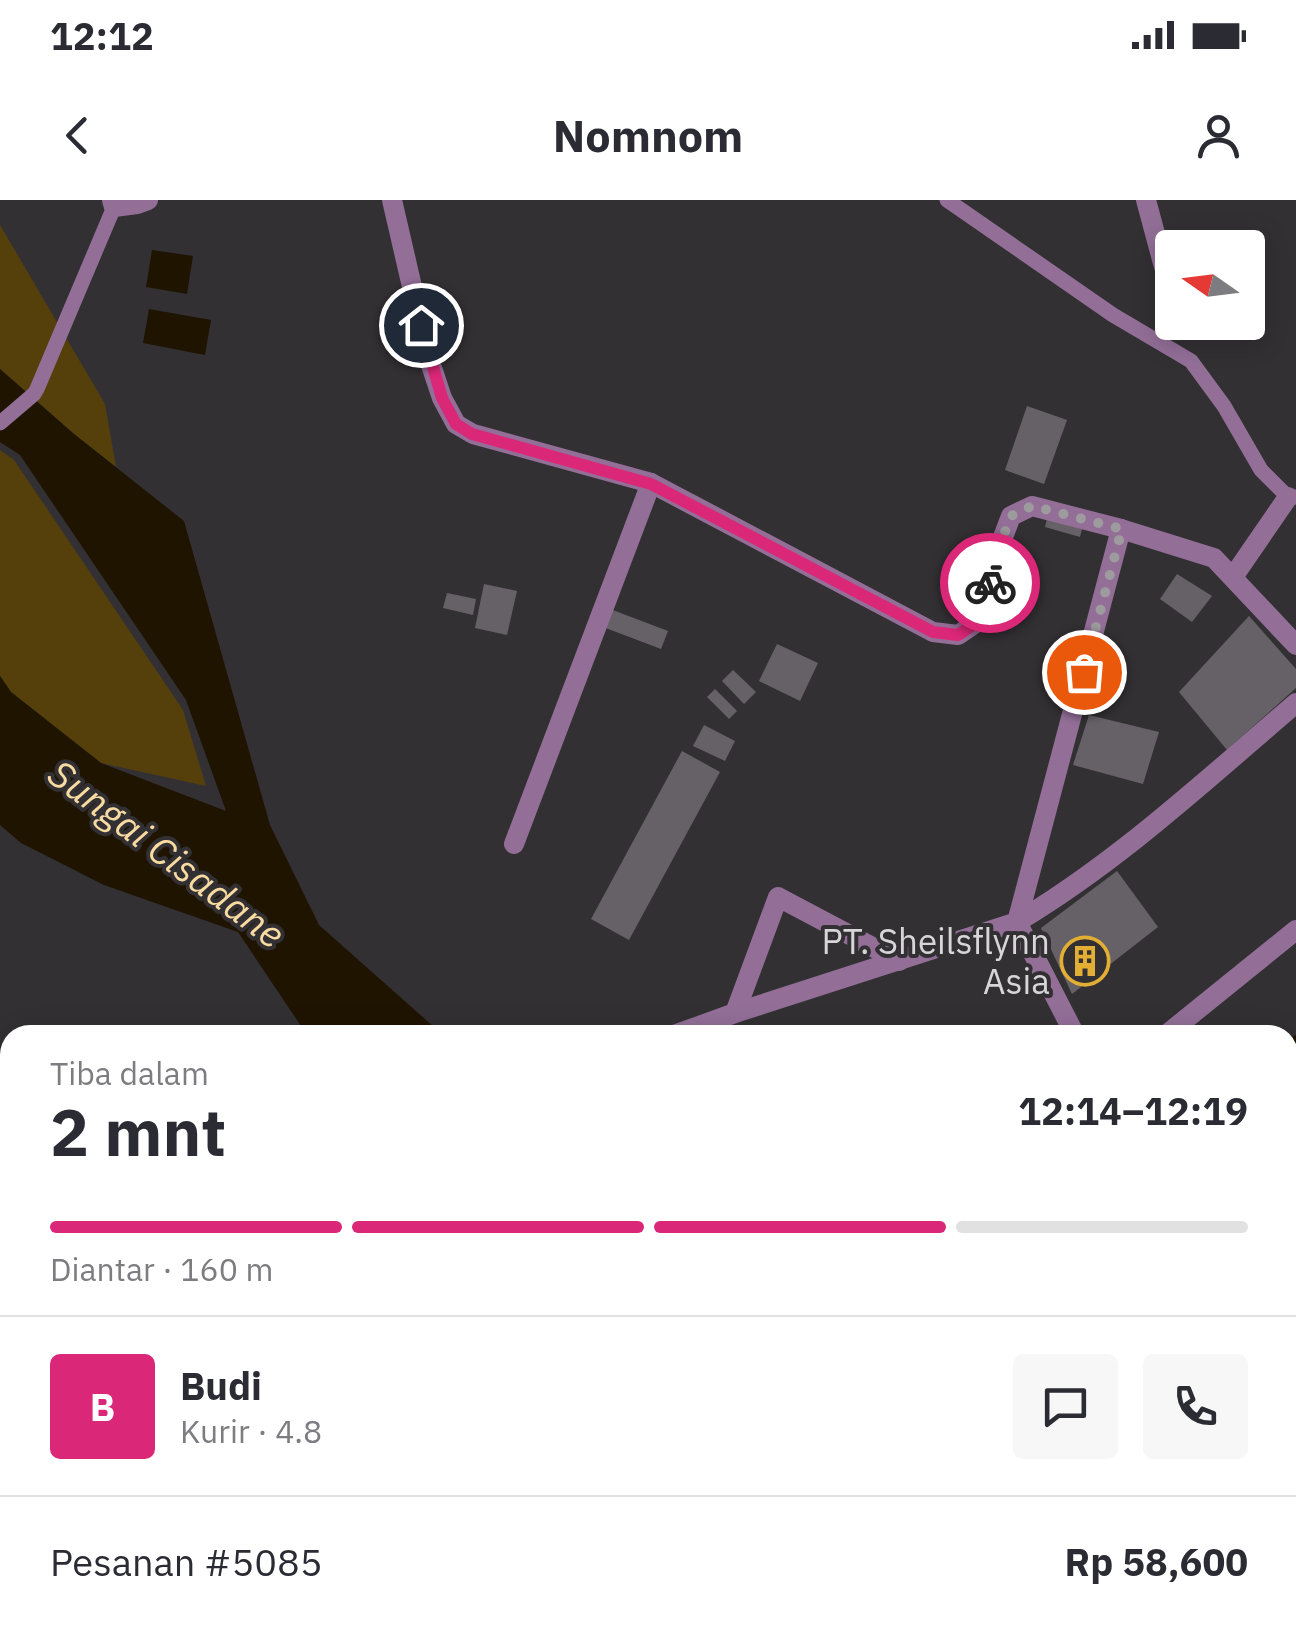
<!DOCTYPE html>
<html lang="id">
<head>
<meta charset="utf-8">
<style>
  body { margin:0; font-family:"IBM Plex Sans",sans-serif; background:#f7f7f7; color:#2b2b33; height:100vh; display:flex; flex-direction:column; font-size:38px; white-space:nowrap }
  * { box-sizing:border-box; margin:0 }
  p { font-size:32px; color:#7c7c81 }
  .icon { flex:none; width:55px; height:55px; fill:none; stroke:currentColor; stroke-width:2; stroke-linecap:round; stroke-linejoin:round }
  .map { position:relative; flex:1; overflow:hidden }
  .sheet { position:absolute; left:0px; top:825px; width:1298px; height:622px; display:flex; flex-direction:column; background:#fff; border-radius:30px 30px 0 0; box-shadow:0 5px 25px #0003 }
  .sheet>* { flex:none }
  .needle { width:65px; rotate:284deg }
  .fabs { position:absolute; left:1155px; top:30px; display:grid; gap:20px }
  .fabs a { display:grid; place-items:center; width:110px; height:110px; border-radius:10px; background:#fff; box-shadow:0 5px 25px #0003; font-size:50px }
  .pin { position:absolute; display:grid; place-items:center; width:85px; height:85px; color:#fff; margin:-42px; border:5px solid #fff; border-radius:50%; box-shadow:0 2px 10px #0007 }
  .courier { position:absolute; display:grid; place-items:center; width:100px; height:100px; margin:-50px; border:8px solid #db2777; border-radius:50%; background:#fff; color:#222; box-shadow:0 2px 12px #0007 }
  .headline em { font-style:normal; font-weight:700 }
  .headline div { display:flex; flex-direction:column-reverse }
  .headline { display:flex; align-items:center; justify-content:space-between; height:170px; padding:0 50px }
  h1 { font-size:65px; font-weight:700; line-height:75px }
  .bar { display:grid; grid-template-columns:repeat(4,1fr); gap:15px 10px; align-content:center; height:120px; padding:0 50px }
  .bar i { height:12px; border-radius:8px; background:#e1e1e2 }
  .bar .current { background:#db2777 }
  .bar p { grid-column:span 4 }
  .line { display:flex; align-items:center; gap:25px; padding:0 50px; border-top:2px solid #e1e1e2 }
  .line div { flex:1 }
  .round { display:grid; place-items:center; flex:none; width:105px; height:105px; border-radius:10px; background:#f7f7f7 }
  .status { display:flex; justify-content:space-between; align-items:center; height:70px; padding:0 50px; background:#fff; direction:ltr }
  .status svg { height:28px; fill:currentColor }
  header { display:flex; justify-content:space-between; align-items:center; height:130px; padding:0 50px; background:#fff; font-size:45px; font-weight:700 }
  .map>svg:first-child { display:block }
</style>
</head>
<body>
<div class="status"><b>12:12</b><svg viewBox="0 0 49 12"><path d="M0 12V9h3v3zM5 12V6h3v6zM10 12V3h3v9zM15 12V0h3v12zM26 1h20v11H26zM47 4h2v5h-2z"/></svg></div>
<header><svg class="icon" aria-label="back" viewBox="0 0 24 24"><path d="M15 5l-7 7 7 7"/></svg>Nomnom<svg class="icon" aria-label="person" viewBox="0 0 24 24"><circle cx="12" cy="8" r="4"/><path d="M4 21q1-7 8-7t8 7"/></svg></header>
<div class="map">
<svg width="1296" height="1447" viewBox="0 0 1296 1447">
  <rect width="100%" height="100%" fill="#333034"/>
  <g fill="#55400c">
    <path d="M0,25l105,179 11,63 -42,-33 -74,-65z"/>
    <path d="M0,250l14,10 169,250 23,76 -105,-23 -90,-71 -11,-16z"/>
    <path d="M69,1438h505l9,9h-512z"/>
  </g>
  <g fill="#1f1400">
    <path d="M152,50l41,6 -6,38 -41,-7z"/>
    <path d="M149,109l62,11 -6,35 -62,-12z"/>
    <path d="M0,169l74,65 110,87 86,304 49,100 124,110h-136l-69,-103 -134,-47 -83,-42 -21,-18v-149l11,16 90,71 125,48 -40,-111 -166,-245 -20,-13z"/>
    <path d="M1296,835v218l-8,2v-215z"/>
  </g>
  <g fill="#666166">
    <path d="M1027,206l40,14 -23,64 -39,-14z"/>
    <path d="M1047,319l35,10 -2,8 -35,-10z"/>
    <path d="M1177,374l35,22 -20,26 -32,-23z"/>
    <path d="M484,384l33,7 -10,44 -32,-7z"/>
    <path d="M447,393l29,6 -3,16 -30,-7z"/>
    <path d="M610,409l58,22 -7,18 -58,-22z"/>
    <path d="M1249,416l47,53v19l-69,62 -48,-58z"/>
    <path d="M777,444l41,19 -18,38 -41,-20z"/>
    <path d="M733,470l23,22 -12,12 -22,-23z"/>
    <path d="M715,489l22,22 -8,8 -22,-22z"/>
    <path d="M1089,515l70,17 -16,52 -70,-19z"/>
    <path d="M704,525l31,16 -10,20 -32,-15z"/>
    <path d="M682,551l38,21 -91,168 -38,-21z"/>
    <path d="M1117,671l41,56 -86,67 -31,-66z"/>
    <path d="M587,1438h46l-2,9h-46z"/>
    <path d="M652,1438h44l-2,9h-45z"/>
    <path d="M721,1438h37l-3,9h-37z"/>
    <path d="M786,1438h37l-3,9h-36z"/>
    <path d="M927,1438h31l-2,9h-32z"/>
    <path d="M1019,1438h228l-3,9h-228z"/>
  </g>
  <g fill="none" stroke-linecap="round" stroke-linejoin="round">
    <g stroke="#936f98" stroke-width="15">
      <path d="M947,0l166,115 78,46 33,45 37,64 27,27h8"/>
      <path d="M0,223l34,-29 3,-5 77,-182"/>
      <path d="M7,857l3,2"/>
      <path d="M9,1085l1,-3"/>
      <path d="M1288,1221l8,-6"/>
      <path d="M1000,1447l2,-9"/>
    </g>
    <g stroke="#936f98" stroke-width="20">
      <path d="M112,0l2,7 23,-3 11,-4"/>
      <path d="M392,0l36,156 14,42 14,26 17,10 178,49 282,149 25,3 22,-15 20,-75 11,-29 21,-10 89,23 93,29 82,87"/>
      <path d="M1146,0l18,67"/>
      <path d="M1233,377l55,-80"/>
      <path d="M514,644l137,-361"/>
      <path d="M735,813l43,-116 121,64"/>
      <path d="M674,835l61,-22 282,-91c102,-61 189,-142 279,-219"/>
      <path d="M1075,835l-58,-113 104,-393"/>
      <path d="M1166,835l130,-105"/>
    </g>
  </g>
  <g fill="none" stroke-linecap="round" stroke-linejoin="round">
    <path stroke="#9e9b9f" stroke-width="10" stroke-dasharray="0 18" d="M990,383l10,-38 11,-29 21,-10 90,23 -38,143"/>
    <path stroke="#db2777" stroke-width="12" d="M421,125l21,73 14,26 16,10 179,50 282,148 25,3 22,-15 10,-37"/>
  </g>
  <defs>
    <g id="building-ring" transform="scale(2.5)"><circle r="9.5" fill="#333034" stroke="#e2af34" stroke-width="1.5"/><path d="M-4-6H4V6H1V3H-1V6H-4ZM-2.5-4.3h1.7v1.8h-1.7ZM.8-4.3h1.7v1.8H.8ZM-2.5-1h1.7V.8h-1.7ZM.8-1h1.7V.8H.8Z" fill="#e2af34"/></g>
  </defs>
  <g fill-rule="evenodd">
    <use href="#building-ring" x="1085" y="761"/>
  </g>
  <g text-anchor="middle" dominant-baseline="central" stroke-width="8" stroke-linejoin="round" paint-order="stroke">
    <g font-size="35" fill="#d7d5d8" stroke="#333034" text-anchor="end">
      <text x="1050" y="741">PT. Sheilsflynn<tspan x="1050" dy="40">Asia</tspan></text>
    </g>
    <g font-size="38" font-style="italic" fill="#f8dba0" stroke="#333034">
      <text transform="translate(167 653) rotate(37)">Sungai Cisadane</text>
    </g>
  </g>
</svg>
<div class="fabs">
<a><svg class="needle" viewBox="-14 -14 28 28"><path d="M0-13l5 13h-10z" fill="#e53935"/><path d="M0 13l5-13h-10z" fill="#7c7c81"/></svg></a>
</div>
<div class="pin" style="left:1084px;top:472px;background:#ea580c"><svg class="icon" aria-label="bag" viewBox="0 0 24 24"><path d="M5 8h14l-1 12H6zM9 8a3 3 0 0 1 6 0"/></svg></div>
<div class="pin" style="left:421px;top:125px;background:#1f2937"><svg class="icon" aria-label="home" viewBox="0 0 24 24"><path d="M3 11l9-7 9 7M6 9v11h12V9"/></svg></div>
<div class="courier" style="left:990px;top:383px"><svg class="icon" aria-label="bike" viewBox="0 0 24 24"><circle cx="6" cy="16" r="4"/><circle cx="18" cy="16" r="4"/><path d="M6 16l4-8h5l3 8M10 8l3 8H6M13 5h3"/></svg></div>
<section class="sheet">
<div class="headline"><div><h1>2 mnt</h1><p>Tiba dalam</p></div><em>12:14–12:19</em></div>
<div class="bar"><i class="current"></i><i class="current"></i><i class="current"></i><i></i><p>Diantar · 160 m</p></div>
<div class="line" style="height:180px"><b class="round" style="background:#db2777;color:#fff">B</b><div><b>Budi</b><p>Kurir · 4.8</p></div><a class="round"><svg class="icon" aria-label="chat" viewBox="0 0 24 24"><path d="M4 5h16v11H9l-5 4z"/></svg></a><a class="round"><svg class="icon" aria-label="phone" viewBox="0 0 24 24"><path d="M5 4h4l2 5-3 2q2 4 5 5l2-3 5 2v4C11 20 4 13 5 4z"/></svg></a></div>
<div class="line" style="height:130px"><div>Pesanan #5085</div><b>Rp 58,600</b></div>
</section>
</div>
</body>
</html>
